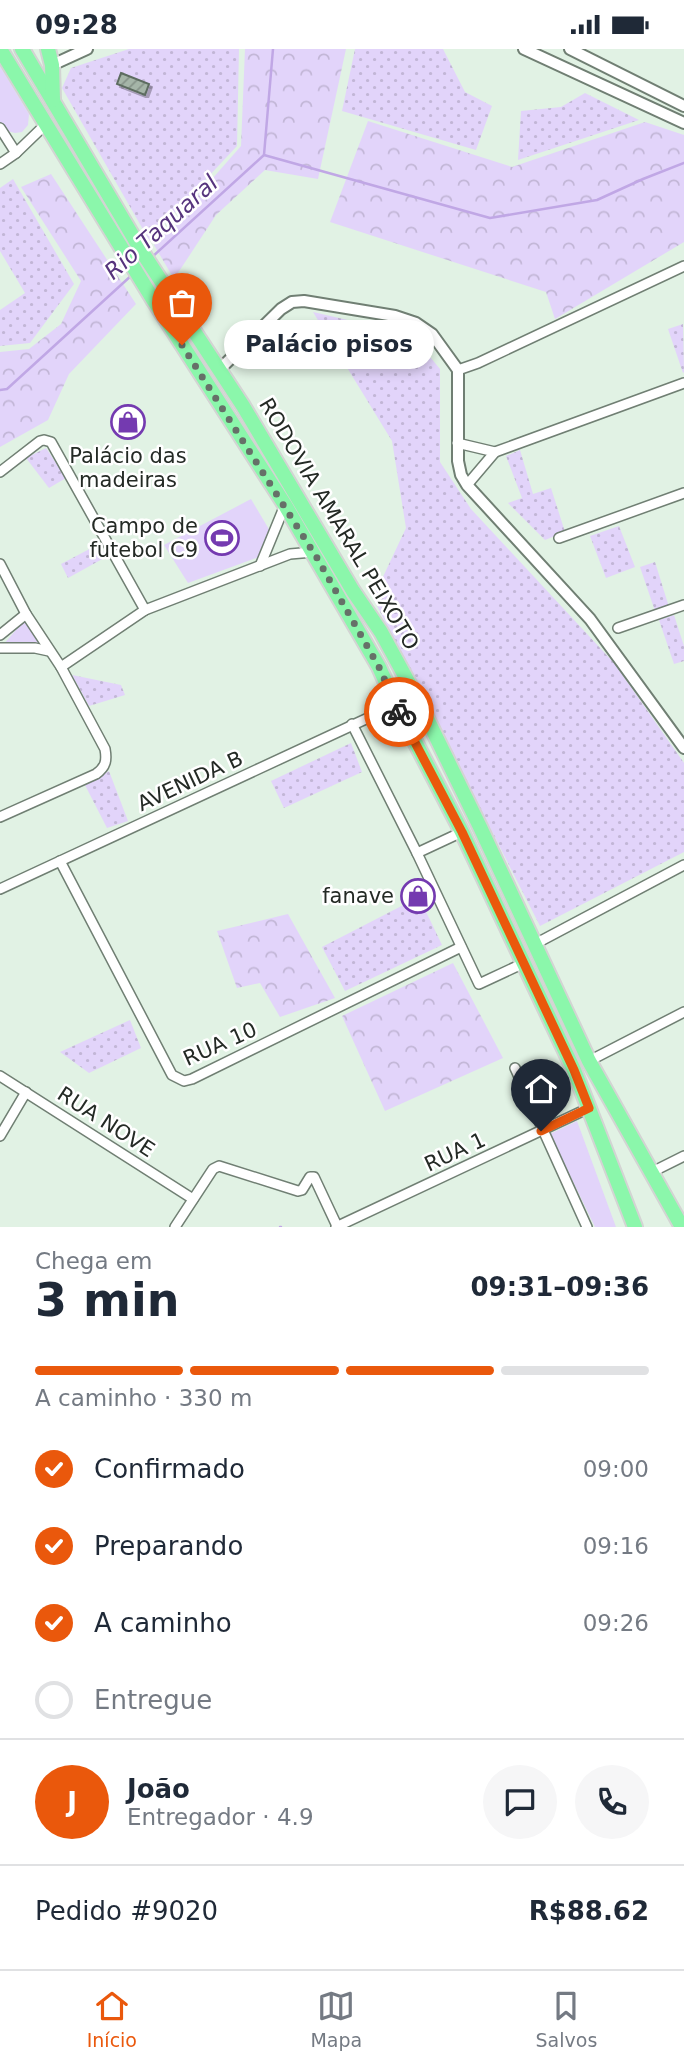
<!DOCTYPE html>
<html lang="pt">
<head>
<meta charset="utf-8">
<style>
  body { margin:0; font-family:"DejaVu Sans",sans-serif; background:#f6f6f7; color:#1f2937; height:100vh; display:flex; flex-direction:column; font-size:26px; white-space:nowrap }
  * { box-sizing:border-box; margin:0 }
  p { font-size:23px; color:#747a83 }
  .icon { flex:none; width:38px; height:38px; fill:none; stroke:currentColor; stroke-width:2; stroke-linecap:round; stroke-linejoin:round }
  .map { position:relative; height:1178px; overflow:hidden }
  .panel { display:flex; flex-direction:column; background:#fff; flex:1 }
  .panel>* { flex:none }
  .pin { position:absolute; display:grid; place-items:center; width:60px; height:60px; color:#fff; margin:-72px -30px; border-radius:50% 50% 50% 0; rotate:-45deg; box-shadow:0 0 7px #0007 }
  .pin .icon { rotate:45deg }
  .courier { position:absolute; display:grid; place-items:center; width:70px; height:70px; margin:-35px; border:5px solid #ea580c; border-radius:50%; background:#fff; color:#222; box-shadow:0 2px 9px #0007 }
  .bubble { position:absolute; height:49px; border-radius:24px; background:#fff; box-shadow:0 4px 10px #0003; font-size:23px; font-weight:700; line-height:49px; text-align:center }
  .headline em { font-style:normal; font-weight:700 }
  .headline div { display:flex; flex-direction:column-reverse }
  .headline { display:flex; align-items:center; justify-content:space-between; height:119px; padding:0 35px }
  h1 { font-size:46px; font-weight:700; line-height:52px }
  .bar { display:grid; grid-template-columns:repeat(4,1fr); gap:10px 7px; align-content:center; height:84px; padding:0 35px }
  .bar i { height:9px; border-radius:5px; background:#e0e1e3 }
  .bar .active { background:#ea580c }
  .bar p { grid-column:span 4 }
  .line { display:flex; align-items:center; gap:18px; padding:0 35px; border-top:2px solid #e0e1e3 }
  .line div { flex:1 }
  .round { display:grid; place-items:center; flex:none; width:74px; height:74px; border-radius:37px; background:#f6f6f7 }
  ol { padding:0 35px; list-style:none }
  li { display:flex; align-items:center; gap:21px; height:77px }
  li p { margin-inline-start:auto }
  li .icon { padding:7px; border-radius:50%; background:#ea580c; color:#fff; stroke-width:4 }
  li:last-child { color:#747a83 }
  li i { width:38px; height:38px; border:4px solid #e0e1e3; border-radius:50% }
  .status { display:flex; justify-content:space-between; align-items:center; height:49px; padding:0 35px; background:#fff; direction:ltr }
  .status svg { height:19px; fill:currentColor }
  .dock { display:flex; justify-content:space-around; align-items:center; height:98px; border-top:2px solid #e0e1e3; background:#fff; font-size:19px; color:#747a83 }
  .dock a { display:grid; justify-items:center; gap:4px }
  .dock .active { color:#ea580c }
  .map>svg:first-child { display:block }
</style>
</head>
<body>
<div class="status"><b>09:28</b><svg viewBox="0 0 49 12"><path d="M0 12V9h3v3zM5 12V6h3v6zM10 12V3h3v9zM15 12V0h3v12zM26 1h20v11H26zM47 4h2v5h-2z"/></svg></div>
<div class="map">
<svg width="684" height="1178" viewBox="0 0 684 1178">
  <defs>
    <pattern id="grass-dots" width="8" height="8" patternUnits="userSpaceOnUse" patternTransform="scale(1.75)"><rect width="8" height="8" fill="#e2d4fa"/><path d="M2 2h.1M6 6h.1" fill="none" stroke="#c2b6d6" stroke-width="1.8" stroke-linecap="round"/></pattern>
    <pattern id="forest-crowns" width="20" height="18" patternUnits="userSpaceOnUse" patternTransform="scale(1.75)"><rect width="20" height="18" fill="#e2d4fa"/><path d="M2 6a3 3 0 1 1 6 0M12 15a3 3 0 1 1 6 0" fill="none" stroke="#c2b6d6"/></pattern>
    <pattern id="building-hatch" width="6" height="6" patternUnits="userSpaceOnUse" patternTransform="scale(1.75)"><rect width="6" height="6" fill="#a5b5a8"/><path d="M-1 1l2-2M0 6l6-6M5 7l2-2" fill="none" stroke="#869389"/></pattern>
    <filter id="shadow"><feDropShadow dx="3" dy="3" stdDeviation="0" flood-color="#0004"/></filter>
  </defs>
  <rect width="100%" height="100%" fill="#e1f2e4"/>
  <g fill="url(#grass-dots)">
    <path d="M129,0h110l-2,97 -88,94 -87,-152 9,-20z"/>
    <path d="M355,0h88l22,43 27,14 -16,44 -134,-39z"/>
    <path d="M585,44l54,27 -121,40 3,-49 40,-4z"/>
    <path d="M13,130l61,105 -44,59 -30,3v-36l25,-17 -25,-42v-63z"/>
    <path d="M313,263l99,23 28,34v93l31,47 143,154 70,100v89l-144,74 -167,-328 33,-70 -14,-87z"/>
    <path d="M683,275l1,48 -1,1 -15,-44z"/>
    <path d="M46,399l20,30 -17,10 -23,-30z"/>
    <path d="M520,401l13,44 18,-6 14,44 -20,8 -37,-37 14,-5 -16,-42z"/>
    <path d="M619,477l16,41 -29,11 -16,-42z"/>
    <path d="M99,495l7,13 -38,21 -7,-14z"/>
    <path d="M655,513l14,45 -14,4 -15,-44z"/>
    <path d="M674,566l10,31v15l-10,3 -15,-44z"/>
    <path d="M72,626l49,10 4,10 -36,11z"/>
    <path d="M351,694l11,29 -78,36 -13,-27z"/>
    <path d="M109,722l19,50 -21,7 -22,-43z"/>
    <path d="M419,848l23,48 -97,46 -23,-44z"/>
    <path d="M130,971l11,28 -52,25 -29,-21z"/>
  </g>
  <g fill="url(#forest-crowns)">
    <path d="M245,0h101l-28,130 -53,-9 -49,45 -42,64 -20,-34 87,-99z"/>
    <path d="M368,72l144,46 133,-45 39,13v107l-129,77 -9,-27 -216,-70z"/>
    <path d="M51,125l85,130 -67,70 -21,46 -48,27v-95l29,-3 32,-25 20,-43 -60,-94z"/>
    <path d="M288,865l47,84 -55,19 -20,-34 -23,5 -20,-57z"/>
    <path d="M453,914l50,95 -118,53 -43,-95z"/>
  </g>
  <g fill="#e2d4fa">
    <path d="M0,17l29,48 -1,11 -6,7 -7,1 -11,-3 -4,-6z"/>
    <path d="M251,450l19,32 -11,26 -71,26 -24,-38z"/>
    <path d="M22,574h6l12,22h-37z"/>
    <path d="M577,1072l39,106h-21l-45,-93z"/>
  </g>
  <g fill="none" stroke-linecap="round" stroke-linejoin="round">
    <g stroke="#c0a7e5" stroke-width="2.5">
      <path d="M264,106l226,63 107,-18 46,-21 41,-16"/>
      <path d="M151,209l113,-103 9,-106"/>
      <path d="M0,341l7,-1 126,-115"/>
      <path d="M280,1178h1"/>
    </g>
  </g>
  <path fill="url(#building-hatch)" stroke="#5d6c60" stroke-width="2" filter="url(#shadow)" d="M121,24l28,11 -4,11 -28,-11z"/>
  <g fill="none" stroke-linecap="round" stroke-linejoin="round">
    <g stroke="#707f73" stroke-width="12">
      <g id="minor">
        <path d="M0,79l16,25"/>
        <path d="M0,115l16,-11 30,-29"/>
        <path d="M458,321l20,-7 206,-97"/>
        <path d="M457,394l38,9 -28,33"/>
        <path d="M495,403l189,-69"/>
        <path d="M0,423l40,-31 4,-1 7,2 94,168"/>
        <path d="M559,489l125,-45"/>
        <path d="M0,515l26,50 35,53 44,82c2,11 1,18 -9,25l-96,43"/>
        <path d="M260,517l25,-61"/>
        <path d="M618,579l66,-23"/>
        <path d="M0,586l26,-21"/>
        <path d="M0,599h35l14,3"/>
        <path d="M61,618l84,-57 145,-56 23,-2"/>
        <path d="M352,675l65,129 62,131 45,-21"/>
        <path d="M417,804l45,-21"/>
        <path d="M60,812l112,214 12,6 8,-2 269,-132"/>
        <path d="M0,840l396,-184"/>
        <path d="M535,895l149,-79"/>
        <path d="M589,1012l95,-49"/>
        <path d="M515,1019l72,159"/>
        <path d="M0,1027l193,123"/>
        <path d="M0,1087l26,-44"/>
        <path d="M652,1123l32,-16"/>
        <path d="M175,1178l38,-58 6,-3 79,25 4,-1 8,-13h4l23,49"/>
        <path d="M336,1178l253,-119"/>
      </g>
    </g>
    <g stroke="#707f73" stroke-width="14">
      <g id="tertiary">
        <path d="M524,0l160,74"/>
        <path d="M570,0l114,57"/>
        <path d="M52,16l35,-16"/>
        <path d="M219,321l62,-61 11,-7 12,-1 91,15 21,7 16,11 26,36v91l3,14 6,10 123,134 94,129"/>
      </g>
    </g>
    <g stroke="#d3d4d3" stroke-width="18">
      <g id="trunk">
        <path d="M0,0l154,252 131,204 94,162 17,38 66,127 112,238 61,157"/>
        <path d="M22,0l122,206 99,151 110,185 28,41 37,68 62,127 109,234 93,166"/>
        <path d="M48,0l4,16 1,35"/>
      </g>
    </g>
    <use href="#minor" stroke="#fff" stroke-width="9"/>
    <use href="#tertiary" stroke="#fff" stroke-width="10"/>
    <use href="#trunk" stroke="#8bf7ab" stroke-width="14"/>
  </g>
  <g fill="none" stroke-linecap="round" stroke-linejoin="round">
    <path stroke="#667068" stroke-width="7" stroke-dasharray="0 12.6" d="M182,296l135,213 62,109 20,45"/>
    <path stroke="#ea580c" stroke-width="9" d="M399,663l63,120 112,238 15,38 -48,23"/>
  </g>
  <defs>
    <g id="shop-ring" transform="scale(1.75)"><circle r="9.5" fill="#fff" stroke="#743ab0" stroke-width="1.5"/><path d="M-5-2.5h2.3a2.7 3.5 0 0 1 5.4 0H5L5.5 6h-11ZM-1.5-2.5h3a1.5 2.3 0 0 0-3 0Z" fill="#743ab0"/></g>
    <g id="stadium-ring" transform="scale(1.75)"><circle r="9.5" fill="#fff" stroke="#743ab0" stroke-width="1.5"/><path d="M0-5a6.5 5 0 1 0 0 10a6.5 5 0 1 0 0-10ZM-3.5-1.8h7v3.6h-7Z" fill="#743ab0"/></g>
  </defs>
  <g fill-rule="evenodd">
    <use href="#shop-ring" x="128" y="373"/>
    <use href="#stadium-ring" x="222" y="489"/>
    <use href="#shop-ring" x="418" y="847"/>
  </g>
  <g text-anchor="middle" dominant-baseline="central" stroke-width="5" stroke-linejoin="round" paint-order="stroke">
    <g font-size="21" fill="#242a25" stroke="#fff" text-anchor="end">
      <text x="128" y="407" text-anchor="middle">Palácio das<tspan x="128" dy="24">madeiras</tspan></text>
      <text x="198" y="477">Campo de<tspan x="198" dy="24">futebol C9</tspan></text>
      <text x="394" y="847">fanave</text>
    </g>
    <g font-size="21" fill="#242a25" stroke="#fff">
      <text transform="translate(339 475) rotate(59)">RODOVIA AMARAL PEIXOTO</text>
      <text transform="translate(190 732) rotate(-25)">AVENIDA B</text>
      <text transform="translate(220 995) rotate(-24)">RUA 10</text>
      <text transform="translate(106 1073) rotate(33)">RUA NOVE</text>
      <text transform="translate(455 1103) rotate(-25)">RUA 1</text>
    </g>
    <g font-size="23" font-style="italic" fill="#56347d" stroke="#fff">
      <text transform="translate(161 178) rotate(-42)">Rio Taquaral</text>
    </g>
  </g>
</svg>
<div class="pin" style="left:182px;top:296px;background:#ea580c"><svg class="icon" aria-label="bag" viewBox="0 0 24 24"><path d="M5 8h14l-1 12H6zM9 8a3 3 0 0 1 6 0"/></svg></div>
<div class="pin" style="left:541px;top:1082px;background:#1f2937"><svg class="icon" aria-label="home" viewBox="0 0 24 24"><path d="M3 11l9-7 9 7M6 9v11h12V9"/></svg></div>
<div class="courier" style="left:399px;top:663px"><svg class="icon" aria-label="bike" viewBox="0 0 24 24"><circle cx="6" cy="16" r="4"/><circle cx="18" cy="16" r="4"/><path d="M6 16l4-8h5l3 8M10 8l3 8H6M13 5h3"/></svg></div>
<div class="bubble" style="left:224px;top:271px;width:210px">Palácio pisos</div>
</div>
<section class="panel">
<div class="headline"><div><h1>3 min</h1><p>Chega em</p></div><em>09:31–09:36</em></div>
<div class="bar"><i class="active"></i><i class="active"></i><i class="active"></i><i></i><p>A caminho · 330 m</p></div>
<ol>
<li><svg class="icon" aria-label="check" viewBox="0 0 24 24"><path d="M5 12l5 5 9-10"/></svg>Confirmado<p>09:00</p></li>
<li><svg class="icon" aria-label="check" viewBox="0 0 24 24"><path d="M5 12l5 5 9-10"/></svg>Preparando<p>09:16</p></li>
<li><svg class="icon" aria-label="check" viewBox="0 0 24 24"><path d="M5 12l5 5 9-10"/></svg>A caminho<p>09:26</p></li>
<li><i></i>Entregue</li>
</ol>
<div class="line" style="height:126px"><b class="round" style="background:#ea580c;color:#fff">J</b><div><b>João</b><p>Entregador · 4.9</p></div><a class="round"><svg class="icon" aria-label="chat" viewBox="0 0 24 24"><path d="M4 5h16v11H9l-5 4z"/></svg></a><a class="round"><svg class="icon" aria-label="phone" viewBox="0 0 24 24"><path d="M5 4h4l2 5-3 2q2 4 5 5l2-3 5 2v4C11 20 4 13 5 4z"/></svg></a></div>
<div class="line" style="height:91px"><div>Pedido #9020</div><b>R$88.62</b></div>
</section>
<nav class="dock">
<a class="active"><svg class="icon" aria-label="home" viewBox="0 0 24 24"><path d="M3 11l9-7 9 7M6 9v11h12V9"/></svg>Início</a>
<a><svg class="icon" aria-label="map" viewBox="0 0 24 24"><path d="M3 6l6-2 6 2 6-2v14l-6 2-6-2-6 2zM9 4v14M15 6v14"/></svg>Mapa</a>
<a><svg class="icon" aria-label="saved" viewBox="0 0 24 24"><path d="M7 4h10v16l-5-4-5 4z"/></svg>Salvos</a>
</nav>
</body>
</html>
